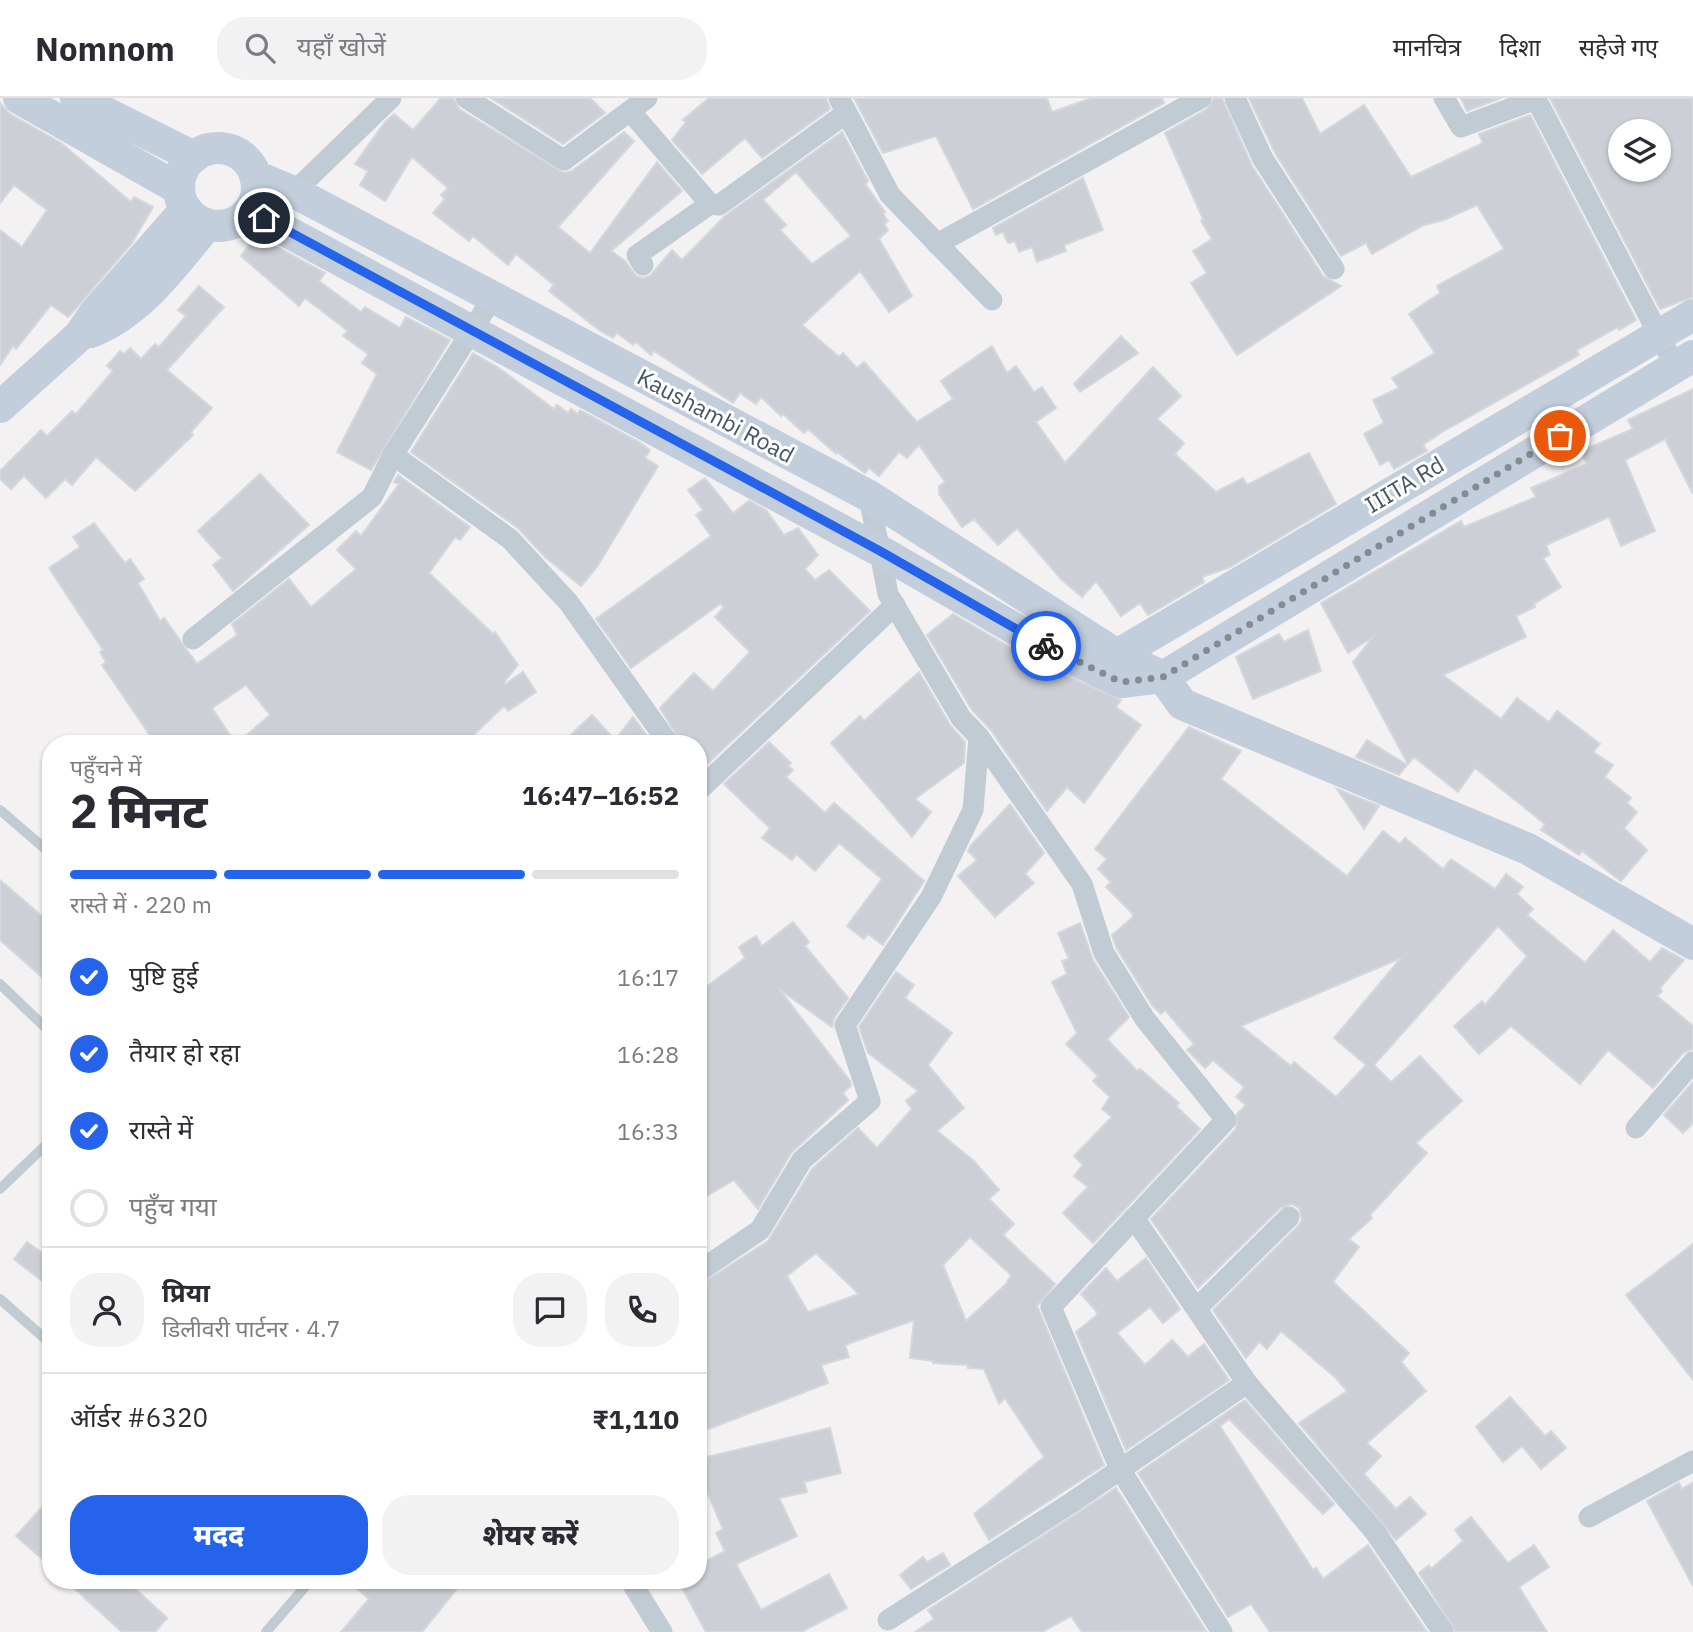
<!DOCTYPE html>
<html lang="hi">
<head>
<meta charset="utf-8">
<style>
  body { margin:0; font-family:"IBM Plex Sans","Noto Sans Devanagari",sans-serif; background:#f2f2f3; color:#2b2b33; height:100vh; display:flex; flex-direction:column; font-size:26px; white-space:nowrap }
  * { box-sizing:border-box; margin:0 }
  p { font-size:23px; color:#7c7c81 }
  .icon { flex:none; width:38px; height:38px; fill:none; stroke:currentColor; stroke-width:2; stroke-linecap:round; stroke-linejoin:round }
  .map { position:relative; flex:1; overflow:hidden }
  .panel { position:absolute; left:42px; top:637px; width:665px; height:854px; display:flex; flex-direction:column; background:#fff; border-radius:28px; box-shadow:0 2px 5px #0004 }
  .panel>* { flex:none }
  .buttons { position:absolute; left:1608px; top:21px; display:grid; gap:14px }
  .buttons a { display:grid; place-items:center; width:63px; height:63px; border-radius:50%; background:#fff; box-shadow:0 2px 5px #0004; font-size:35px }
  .pin { position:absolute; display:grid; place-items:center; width:60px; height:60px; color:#fff; margin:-30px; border:4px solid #fff; border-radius:50%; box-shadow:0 2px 7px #0007 }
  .courier { position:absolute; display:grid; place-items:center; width:70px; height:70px; margin:-35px; border:5px solid #2563eb; border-radius:50%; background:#fff; color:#222; box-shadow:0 2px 9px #0007 }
  .head em { font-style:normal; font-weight:800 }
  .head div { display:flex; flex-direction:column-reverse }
  .head { display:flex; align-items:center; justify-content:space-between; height:119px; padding:0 28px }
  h1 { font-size:46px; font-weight:800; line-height:52px }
  .bar { display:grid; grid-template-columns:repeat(4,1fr); gap:10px 7px; align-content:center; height:84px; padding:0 28px }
  .bar i { height:9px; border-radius:5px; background:#e1e1e2 }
  .bar .current { background:#2563eb }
  .bar p { grid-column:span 4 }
  .line { display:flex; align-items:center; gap:18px; padding:0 28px; border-top:2px solid #e1e1e2 }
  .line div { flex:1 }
  .round { display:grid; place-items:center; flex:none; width:74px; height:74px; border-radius:28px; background:#f2f2f3 }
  ol { padding:0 28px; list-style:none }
  li { display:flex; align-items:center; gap:21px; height:77px }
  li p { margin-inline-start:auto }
  li .icon { padding:7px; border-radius:50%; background:#2563eb; color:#fff; stroke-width:4 }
  li:last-child { color:#7c7c81 }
  li i { width:38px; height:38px; border:4px solid #e1e1e2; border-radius:50% }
  .button { display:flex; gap:14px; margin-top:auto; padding:14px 28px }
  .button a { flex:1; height:80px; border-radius:28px; background:#2563eb; color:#fff; font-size:28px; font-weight:800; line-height:80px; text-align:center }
  .button a+a { background:#f2f2f3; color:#2b2b33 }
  header { display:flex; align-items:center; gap:42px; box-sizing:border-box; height:98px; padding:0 35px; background:#fff; border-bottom:2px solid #e1e1e2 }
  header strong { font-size:33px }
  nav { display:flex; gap:38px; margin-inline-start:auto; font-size:24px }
  .search { width:490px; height:63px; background:#f2f2f3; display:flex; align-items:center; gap:18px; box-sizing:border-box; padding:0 24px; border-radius:28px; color:#7c7c81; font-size:26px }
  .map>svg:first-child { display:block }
</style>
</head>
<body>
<header>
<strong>Nomnom</strong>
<div class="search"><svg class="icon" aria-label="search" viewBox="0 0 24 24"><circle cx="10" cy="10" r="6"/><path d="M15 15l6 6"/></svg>यहाँ खोजें</div>
<nav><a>मानचित्र</a><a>दिशा</a><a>सहेजे गए</a></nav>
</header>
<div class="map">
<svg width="1693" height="1534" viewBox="0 0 1693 1534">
  <rect width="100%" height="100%" fill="#f3f1f1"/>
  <g fill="#ccd0d6" stroke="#d4d7dd" stroke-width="2" fill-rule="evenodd">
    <path d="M441,0h12l6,11 105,64 8,-2 52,-39 10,9 -76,86 32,26 67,-91 25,29 -71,60 14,10 11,15 7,2 7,-2 22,-26 10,10 43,-44 117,-84 26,49 -3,3 20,28 -2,2 5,7 -4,3 4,6 -9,9 33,57 -23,16 -29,-41 -58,54 37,32 4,-4 14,15 7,-6 53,60 36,-23 -12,-18 51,-35 15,27 9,-7 18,26 8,-5 14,21 -20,14 29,41 88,-96 28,29 -24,23 27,24 -9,11 41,38 27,-14 4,7 62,-32 27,51 -106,63 -28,10 2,5 -56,33 -8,-12 -19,13 -25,-35 -14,16 -21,-18 -44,-51 -19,17 -24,-26 -12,8 -23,-33v-8l6,-4 -26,-37 -12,13 -8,-6 -20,24 -10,-8 -4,5 -28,-21 -1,2 -28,-25 -4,4 -21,-19 -2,2 -20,-19 -5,7 -16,-11 -7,10 -79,-52 -3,4 -15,-13 -3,3 -16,-12 -4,5 -14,-8 -50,-39 5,-6 -38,-31 -8,11 -35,-29 -4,5 -36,-28 12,-14 -4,-4 7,-7 -36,-31 -27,44 -25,-16 8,-14 -13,-7 30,-42 9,-8 19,16zM796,74l55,64 -39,28 -32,-34 6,-5 -23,-25z"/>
    <path d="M491,0h99l15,15 -42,31z"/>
    <path d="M709,0h117l4,11 -68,49 -17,-20 -43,36 -30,-34 14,-18 -3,-2z"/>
    <path d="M854,0h193l5,14 40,-14h70l2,5 -191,106 -37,-73 -53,17z"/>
    <path d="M1214,0h8l30,68 71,110 18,10 -104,69 -46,-72 16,-10 -14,-22 19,-12 -11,-18 2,-2 -38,-86 42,-24z"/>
    <path d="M1249,0h53l18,36 44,-29 47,72 72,-34 -4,-9 51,-19 106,205 -17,10 -1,-3 -41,23 2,5 -137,77 -19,13 4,6 -15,8 -18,10 -5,-9 -9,5 -16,-31 20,-11 -11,-23 26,-12 -7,-10 43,-25 -26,-39 31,-21 -3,-7 67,-37 -27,-44 -33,15 -20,5 -52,29 -6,-11 -25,13 -66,-103z"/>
    <path d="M1461,0h40l-34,13z"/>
    <path d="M1550,0h143v199l-33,12zM1620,33h39v39h-39z"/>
    <path d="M0,5l10,11 51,29 70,59 3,-5 19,10 -21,36 -60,70 -4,4 -17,-12 -35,44 -3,-3 -13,19v-135l22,17 25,-37 -33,-25 -14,18z"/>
    <path d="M1083,80l20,52 -39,15 2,6 -29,11 -5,-15 -13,5 -4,-11 -7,2 -5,-11 -7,3 -3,-7z"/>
    <path d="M254,141l10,7 8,-2 53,29 -6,8 42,31 4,-5 35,21 6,-11 44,23 -79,130 -34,-18 40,-78 -15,-11 6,-9 -25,-18 5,-5 -43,-33 -6,8 -58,-50z"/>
    <path d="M199,188l25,21 -57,63 45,38 -21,24 2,3 -58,56 -39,-34 -24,28 -7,-6 -19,19 -22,-22 -13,13 -11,-10v-8l41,-41 6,6 25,-25 4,3 37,-43 -6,-5 13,-15 4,3 6,-6 11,11 14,-15 4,3 27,-31 -8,-6z"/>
    <path d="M1121,238l17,17 -58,39 -6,-8z"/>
    <path d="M473,255l26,15 55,41 3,-4 11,8 3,-4 7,5 2,-4 59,32 11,8 -5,8 13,8 -61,101 -16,19 -36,-29 -27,-29 -107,-76z"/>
    <path d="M1693,291v105l-28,-55 -40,21 30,71 -34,15 -12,-29 -63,28 4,10 -7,3 18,29 -27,17 1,3 -19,9 10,21 -83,38 58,44 16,-21 32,24 8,-11 43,33 -7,8 20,13 -8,12 26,21 -4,5 10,9 -13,16 23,22 -26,31 -39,-30 -3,4 -38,-25 4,-6 -70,-56 -17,24 -44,-35 -6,7 -55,-102 21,-26 -26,17 -27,-50 140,-82 3,6 72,-30 -5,-9 56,-24 -6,-13 52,-22 -5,-9z"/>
    <path d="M260,376l49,51 -76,66 -20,-26 9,-7 -24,-27z"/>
    <path d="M398,377l72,52 -10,13 -5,-3 -26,36 64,61 2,-2 23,33 -14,17 2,2 17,-12 13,20 -28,19 -4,-5 -40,38h-169l-6,-8 -10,8h-43l34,-29 -24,-30 -34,23 24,36h-80l-54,-79 4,-3 -6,-10 3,-2 -54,-82 31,-21 -7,-10 21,-14 31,40 5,-4 14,20 -6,4 22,38 4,-3 33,46 40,-29 -5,-11 57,-45 22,28 45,-38 -19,-19 19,-19 5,5 38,-52 -5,-2z"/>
    <path d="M705,380l28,35 16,-12 17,9 18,25 14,-7 20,27 -13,14 10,11 14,-10 41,41 -165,155 -7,-6v-16h-16l-22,-36 34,-35 19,18 37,-39 -35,-35 9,-10 -4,-3 -89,64 -35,-49 115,-83 -15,-21 7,-5 -15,-20z"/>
    <path d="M953,516l77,45 91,41 -5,7 25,18 -57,78 -17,-16 -20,24 -57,-82 -18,-19 -45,-75z"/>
    <path d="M1308,532l13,41 -68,28 -17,-42 43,-23 5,8z"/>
    <path d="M919,574l31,53 15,17 -1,21 -49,36 16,13 -19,25 -81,-94 29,-27 4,5z"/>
    <path d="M592,617l23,25 18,-23 20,27h-92z"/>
    <path d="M1189,629l52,24 -20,28 126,97 36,-45 17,13 5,-6 38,31 8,-10 44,30 11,-15 17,13 -6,7 16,15 -6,6 58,48 28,-33 37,32 12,-14 22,12 -24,28 2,3 -5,5 36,30v23l-10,4 -30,35 -45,-38 -28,34 -69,-58 -32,28 -25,-28 28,-25 3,4 42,-49 -29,-30 -124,139 17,17 29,-26 42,45 -46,42 11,10 -57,62 2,3 -23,21 10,8 -26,35 76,71 -8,9 25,29 -59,52 14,13 -17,18 32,35 14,-12 16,17 -30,26 -97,-117 48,-32 -11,-13 -55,-47 -14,18 -8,-7 -13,16 -33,-48 85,-84 4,-6 -3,-12 -7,-4 -12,4 -82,80 -47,-69 85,-90 1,-15 9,-9 -10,-8 8,-10 -31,-27 -8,8 -18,-18 7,-6 -29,-34 -4,4 -9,-9 -36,-58 -4,-12 21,-18 -1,-4 -26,-26 5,-5 -13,-13 9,-10 -12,-10zM1401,860l-67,80 32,27 -30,32 -42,-35 -3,4 -50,-40z"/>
    <path d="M1367,642l40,25 -8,10 -43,-18z"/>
    <path d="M769,644l22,21 -3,3 5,4 -7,7 39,36 9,-10 90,78 -41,64 -15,-11 -4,5 -17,-13 35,-47 -43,-36 -24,28 -19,-17 -4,6 -30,-22 8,-10 -46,-44z"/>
    <path d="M1337,691l42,17 -15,23z"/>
    <path d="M1010,706l34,49 -19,21 9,9 -39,34 -37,-41 19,-16 -9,-9 3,-6z"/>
    <path d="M0,782l51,44v61l-51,-45z"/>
    <path d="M793,824l16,20 -4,4 43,52 -14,20 -2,9 -53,-38 71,92 1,5 -8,7 5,7 -57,53 -33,56 -24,-29 -36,21v-208l47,-35 -6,-11 17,-11 6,10z"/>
    <path d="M1080,825l13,37 36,57 -22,22 30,32 3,-2 39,34 -3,3 24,23 -107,114 -30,-30 25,-26 -14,-11 9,-11 -9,-9 38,-39 -10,-8 8,-12 -17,-16 5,-5 -32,-32 11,-11 -25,-51 15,-8 -5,-13 7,-2 -11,-26z"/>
    <path d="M896,874l18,13 -9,13 47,35 -24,32 36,43 -27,23 37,30 25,29 -10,9 25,25 -11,11 52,49 -18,22 67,159 -115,75 -15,-26 70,-57 -39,-59 -6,6 -15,-35 -16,-1v-3l-35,-2v-2l-23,-3 4,-38 -69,25 4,12 -28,8 7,18 -130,50v-147l70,-45 44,-72 46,-41 19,20 35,-39 -6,-8 12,-10 -50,-38 -9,-26zM970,1139l41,38 -5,9 -40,37 -23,-56zM816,1155l43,41 -51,18 -21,-36z"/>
    <path d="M1693,984v41l-10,10 -19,-18z"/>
    <path d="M27,1144l24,17v29l-37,-29z"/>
    <path d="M1693,1146v136l-67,-85z"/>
    <path d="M1146,1160l34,51 -17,14 -13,-16 -33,26 28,32 27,-25 16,17 16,-13 25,36 -103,70 -50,-118 20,-16 1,-4 -16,-18 25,-26 11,13z"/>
    <path d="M1510,1299l35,39 6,-5 15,17 -25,21 -19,-23 -19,16 -27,-35z"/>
    <path d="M1245,1302l89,104 -11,10 -94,-95 -9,7 93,144 3,-2 7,11 45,-34 59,87h-157l-19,-28 -23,13 -90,-144z"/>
    <path d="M830,1330l11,45 -37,9 3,10 -28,6 18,38 -61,28 25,46 68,-36 18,34 -46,24h-95l-26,-48 18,-4v-15l27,-14 -9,-18 7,-4 -25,-58v-12z"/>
    <path d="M1693,1384v104l-46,-85 32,-18 3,6z"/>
    <path d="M1116,1390l90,143 -124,1 -11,-16 -29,16h-127l19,-13 -6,-9z"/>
    <path d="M51,1399v70l-35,-31z"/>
    <path d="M1471,1419l37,46 26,-18 15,22 -30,20 28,45h-91l-37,-59 10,-8 2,4 32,-28 -8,-11z"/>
    <path d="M943,1455l7,12 -39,24 -11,-14 23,-18 4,5z"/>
    <path d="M65,1482h61l41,38 -12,14h-33z"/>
    <path d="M347,1482h117l-42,52h-81l28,-33z"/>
  </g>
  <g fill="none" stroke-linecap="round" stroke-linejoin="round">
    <g stroke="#c0cbd4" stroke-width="10">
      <path d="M0,712l51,44"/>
      <path d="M0,886l51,49"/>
      <path d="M0,1091l51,-49"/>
      <path d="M0,1201l51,45"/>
      <path d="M266,1534l45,-52"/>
    </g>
    <g stroke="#c0cbd4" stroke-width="21">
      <path d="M466,0l98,62 83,-62"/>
      <path d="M839,0l51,97 102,105"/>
      <path d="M1235,0l28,61 71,110"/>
      <path d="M1444,0l17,29 75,-28 139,267"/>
      <path d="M630,13l80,93"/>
      <path d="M294,94l97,-94"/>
      <path d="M937,146l264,-146"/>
      <path d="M643,167l-6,-10 73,-51 9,1 126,-91 10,14"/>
      <path d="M393,357l117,84 59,64 100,141"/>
      <path d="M869,398l19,98 73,124 18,19 103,147 22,69 41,66 81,101 -175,187 69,162 102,163"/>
      <path d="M193,541l179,-142 21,-42 100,-158"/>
      <path d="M698,693l197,-186"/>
      <path d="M1636,1030l57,-66"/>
      <path d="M1134,1120l113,165 128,149 68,100"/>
      <path d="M698,1174l62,-42 42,-70 68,-59 -25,-76 86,-128 42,-87 6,-73"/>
      <path d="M1197,1210l92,-91"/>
      <path d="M1589,1419l104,-56"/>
      <path d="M630,1482l32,52"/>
      <path d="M888,1522l183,-117 176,-120"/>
    </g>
    <g stroke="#c2cedc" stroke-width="32">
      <path d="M19,0l160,91"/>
      <path d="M76,0l118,59"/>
      <circle cx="218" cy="89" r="39"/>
      <path d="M255,78l39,16 575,304 248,159 46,22 19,27 346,145 165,95"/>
      <path d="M249,113l631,340 158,91 83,40 42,-5 530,-321"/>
      <path d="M91,234c50,-20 83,-67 116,-107"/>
      <path d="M0,309l79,-71 15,-22 92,-105"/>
      <path d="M1117,557l576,-340"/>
    </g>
  </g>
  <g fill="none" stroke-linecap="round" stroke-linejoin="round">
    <path stroke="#838c93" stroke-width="7" stroke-dasharray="0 12.6" d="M1046,548l75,36 42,-5 397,-241"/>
    <path stroke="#2563eb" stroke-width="9" d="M264,120l616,333 166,95"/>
  </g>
  <g text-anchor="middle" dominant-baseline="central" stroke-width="6" stroke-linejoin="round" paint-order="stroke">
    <g font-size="23" fill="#465561" stroke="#fff">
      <text transform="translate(716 317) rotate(28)">Kaushambi Road</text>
      <text transform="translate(1404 386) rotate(-31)">IIITA Rd</text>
    </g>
  </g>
</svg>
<div class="buttons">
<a><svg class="icon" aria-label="layers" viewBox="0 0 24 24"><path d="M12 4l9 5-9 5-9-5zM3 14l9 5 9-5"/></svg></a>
</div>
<div class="pin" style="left:1560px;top:338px;background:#ea580c"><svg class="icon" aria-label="bag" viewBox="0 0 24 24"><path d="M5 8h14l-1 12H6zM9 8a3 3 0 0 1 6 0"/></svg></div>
<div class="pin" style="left:264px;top:120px;background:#1f2937"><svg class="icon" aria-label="home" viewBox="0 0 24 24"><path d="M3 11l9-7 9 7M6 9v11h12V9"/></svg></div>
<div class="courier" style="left:1046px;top:548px"><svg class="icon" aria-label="bike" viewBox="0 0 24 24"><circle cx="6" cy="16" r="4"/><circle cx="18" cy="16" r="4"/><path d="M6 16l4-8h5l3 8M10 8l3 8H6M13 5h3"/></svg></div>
<section class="panel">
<div class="head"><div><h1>2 मिनट</h1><p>पहुँचने में</p></div><em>16:47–16:52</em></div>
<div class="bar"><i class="current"></i><i class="current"></i><i class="current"></i><i></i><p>रास्ते में · 220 m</p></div>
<ol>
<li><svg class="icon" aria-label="check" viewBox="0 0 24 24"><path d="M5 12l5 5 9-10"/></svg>पुष्टि हुई<p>16:17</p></li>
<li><svg class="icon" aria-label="check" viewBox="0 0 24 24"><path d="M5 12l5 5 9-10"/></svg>तैयार हो रहा<p>16:28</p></li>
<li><svg class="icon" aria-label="check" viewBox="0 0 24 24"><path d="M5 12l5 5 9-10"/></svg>रास्ते में<p>16:33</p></li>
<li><i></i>पहुँच गया</li>
</ol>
<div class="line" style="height:126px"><a class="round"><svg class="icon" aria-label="person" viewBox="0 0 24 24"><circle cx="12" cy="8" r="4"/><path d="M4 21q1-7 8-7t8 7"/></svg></a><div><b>प्रिया</b><p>डिलीवरी पार्टनर · 4.7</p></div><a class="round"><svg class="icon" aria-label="chat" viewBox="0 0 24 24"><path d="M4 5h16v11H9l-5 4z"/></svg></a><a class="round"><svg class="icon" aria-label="phone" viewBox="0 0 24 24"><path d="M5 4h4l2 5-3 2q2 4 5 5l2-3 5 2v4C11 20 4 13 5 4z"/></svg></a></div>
<div class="line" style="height:91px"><div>ऑर्डर #6320</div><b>₹1,110</b></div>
<div class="button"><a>मदद</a><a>शेयर करें</a></div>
</section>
</div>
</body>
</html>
